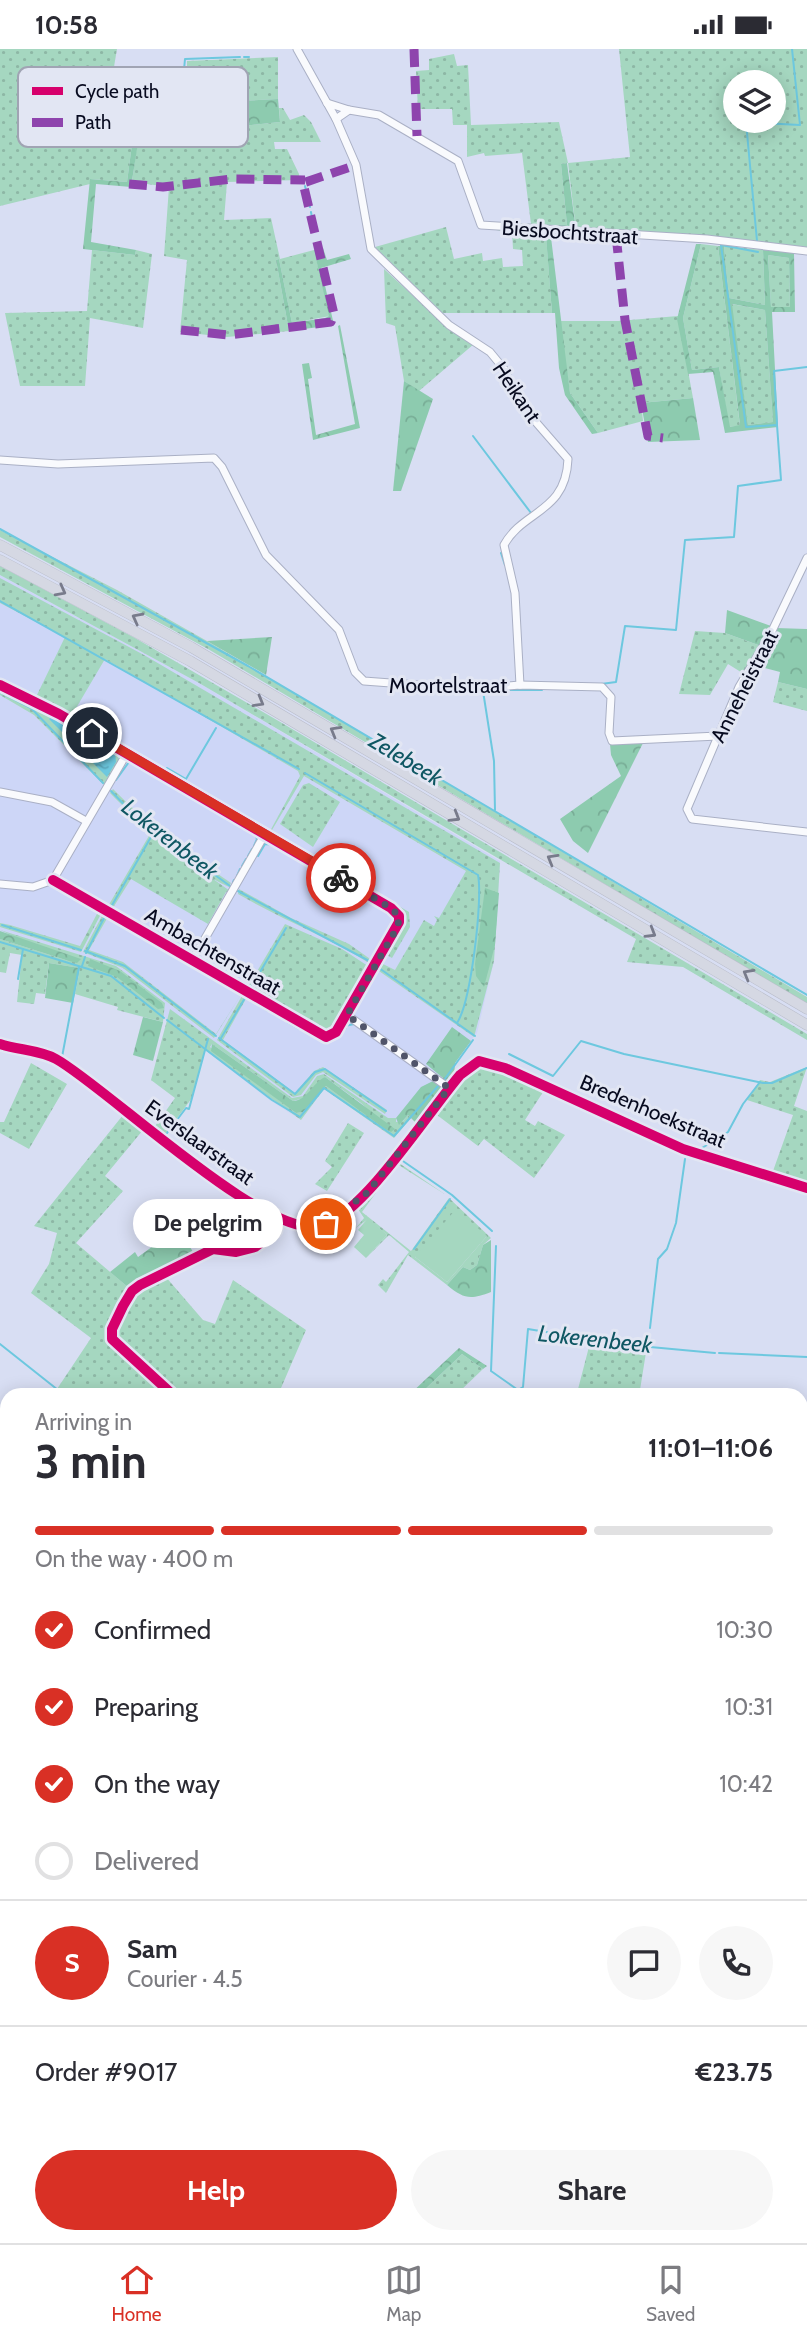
<!DOCTYPE html>
<html lang="en">
<head>
<meta charset="utf-8">
<style>
  body { margin:0; font-family:Cabin,sans-serif; background:#f7f7f7; color:#2b2b33; height:100vh; display:flex; flex-direction:column; font-size:26px; white-space:nowrap }
  * { box-sizing:border-box; margin:0 }
  p { font-size:23px; color:#7c7c81 }
  .icon { flex:none; width:38px; height:38px; fill:none; stroke:currentColor; stroke-width:2; stroke-linecap:round; stroke-linejoin:round }
  .map { position:relative; flex:1; overflow:hidden }
  .sheet { position:absolute; left:0px; top:1339px; width:808px; height:856px; display:flex; flex-direction:column; background:#fff; border-radius:21px 21px 0 0; box-shadow:0 4px 18px #0003 }
  .sheet>* { flex:none }
  .fabs { position:absolute; left:723px; top:21px; display:grid; gap:14px }
  .fabs a { display:grid; place-items:center; width:63px; height:63px; border-radius:50%; background:#fff; box-shadow:0 4px 18px #0003; font-size:35px }
  .pin { position:absolute; display:grid; place-items:center; width:60px; height:60px; color:#fff; margin:-30px; border:4px solid #fff; border-radius:50%; box-shadow:0 2px 7px #0007 }
  .courier { position:absolute; display:grid; place-items:center; width:70px; height:70px; margin:-35px; border:5px solid #d93025; border-radius:50%; background:#fff; color:#222; box-shadow:0 2px 9px #0007 }
  .bubble { position:absolute; height:49px; border-radius:24px; background:#fff; box-shadow:0 4px 18px #0003; font-size:23px; font-weight:700; line-height:49px; text-align:center }
  .head em { font-style:normal; font-weight:700 }
  .head div { display:flex; flex-direction:column-reverse }
  .head { display:flex; align-items:center; justify-content:space-between; height:119px; padding:0 35px }
  h1 { font-size:46px; font-weight:700; line-height:52px }
  .bar { display:grid; grid-template-columns:repeat(4,1fr); gap:10px 7px; align-content:center; height:84px; padding:0 35px }
  .bar i { height:9px; border-radius:5px; background:#e1e1e2 }
  .bar .selected { background:#d93025 }
  .bar p { grid-column:span 4 }
  .line { display:flex; align-items:center; gap:18px; padding:0 35px; border-top:2px solid #e1e1e2 }
  .line div { flex:1 }
  .round { display:grid; place-items:center; flex:none; width:74px; height:74px; border-radius:37px; background:#f7f7f7 }
  ol { padding:0 35px; list-style:none }
  li { display:flex; align-items:center; gap:21px; height:77px }
  li p { margin-inline-start:auto }
  li .icon { padding:7px; border-radius:50%; background:#d93025; color:#fff; stroke-width:4 }
  li:last-child { color:#7c7c81 }
  li i { width:38px; height:38px; border:4px solid #e1e1e2; border-radius:50% }
  .cta { display:flex; gap:14px; margin-top:auto; padding:14px 35px }
  .cta a { flex:1; height:80px; border-radius:42px; background:#d93025; color:#fff; font-size:28px; font-weight:700; line-height:80px; text-align:center }
  .cta a+a { background:#f7f7f7; color:#2b2b33 }
  .status { display:flex; justify-content:space-between; align-items:center; height:49px; padding:0 35px; background:#fff; direction:ltr }
  .status svg { height:19px; fill:currentColor }
  .dock { display:flex; justify-content:space-around; align-items:center; height:98px; border-top:2px solid #e1e1e2; background:#fff; font-size:19px; color:#7c7c81 }
  .dock a { display:grid; justify-items:center; gap:4px }
  .dock .selected { color:#d93025 }
  .map>svg:first-child { display:block }
</style>
</head>
<body>
<div class="status"><b>10:58</b><svg viewBox="0 0 49 12"><path d="M0 12V9h3v3zM5 12V6h3v6zM10 12V3h3v9zM15 12V0h3v12zM26 1h20v11H26zM47 4h2v5h-2z"/></svg></div>
<div class="map">
<svg width="807" height="2194" viewBox="0 0 807 2194">
  <defs>
    <pattern id="grass-dots" width="8" height="8" patternUnits="userSpaceOnUse" patternTransform="scale(1.75)"><rect width="8" height="8" fill="#a5d7c0"/><path d="M2 2h.1M6 6h.1" fill="none" stroke="#8db7a5" stroke-width="1.8" stroke-linecap="round"/></pattern>
    <pattern id="forest-crowns" width="20" height="18" patternUnits="userSpaceOnUse" patternTransform="scale(1.75)"><rect width="20" height="18" fill="#8dcbaf"/><path d="M2 6a3 3 0 1 1 6 0M12 15a3 3 0 1 1 6 0" fill="none" stroke="#78ad96"/></pattern>
    <pattern id="water-ripples" width="26" height="14" patternUnits="userSpaceOnUse" patternTransform="scale(1.75)"><rect width="26" height="14" fill="#6dc8df"/><path d="M2 4q2-2 4 0t4 0M15 11q2-2 4 0t4 0" fill="none" stroke="#5daabf"/></pattern>
  </defs>
  <rect width="100%" height="100%" fill="#d8def3"/>
  <path fill="#cdd6f7" d="M0,526l199,108 301,178 -6,100 -17,72 -83,105 -70,-49 -23,31 -30,-19 -161,-124 -110,-34z"/>
  <g fill="url(#grass-dots)" fill-rule="evenodd">
    <path d="M0,0h117l-13,77 30,3 -7,53 -36,-3 -1,5 -90,22z"/>
    <path d="M619,0h188v198l-231,-17 -8,-67 -7,1 6,61 -36,-1 -9,-71 -37,3 -1,-3 -17,4v-32h-14l-1,-16h-34l-2,-38 13,-1v-11l25,-5 3,12 11,-1 3,60 88,-3 9,41 62,-6zM735,33h39v39h-39z"/>
    <path d="M278,8v42l-39,2 3,25 38,-4 -1,-14h4l7,12 14,-5 7,7 10,20h-47l1,7h12l12,25v6l-72,2 -3,38 47,-2 9,41 34,-9 16,66 -38,7 -13,-64 -3,1 13,71 -62,6 -47,-5 7,-72 -23,-4 5,-69 -37,-5 8,-58 42,-24 5,-19v-20z"/>
    <path d="M446,178l8,32 28,-6 1,8 19,-3 1,9 20,-1 -1,-16 -9,-1 -1,-17 34,3 6,78h-111l-66,-66z"/>
    <path d="M701,195l17,2 22,180 -11,1 -10,-60 -27,3 -9,-52z"/>
    <path d="M724,197l39,4 2,55 -36,-7z"/>
    <path d="M92,201l43,5 1,-5 16,4 -9,74 -53,-10 -5,68h-65l-15,-73 82,-2z"/>
    <path d="M768,206l21,3 1,49h-19z"/>
    <path d="M384,220l64,59 26,16 -55,47 -15,-10 -9,-55 -9,-3z"/>
    <path d="M731,255l34,6 8,112 -25,3z"/>
    <path d="M678,267l15,82 -52,5 2,18 -45,12 -28,-40 -11,-72h59z"/>
    <path d="M0,481l117,60 90,51 600,356v7l-599,-355 -208,-112z"/>
    <path d="M0,517l135,72 147,85 525,311v6l-124,-73 -56,-5 9,-23 -437,-256 -199,-108z"/>
    <path d="M0,529l144,77 356,208 -6,98 -20,76 -98,-68 5,-6 14,7 29,-50 10,6 3,-6 -3,-4 5,2 27,-47 -162,-95 -32,54 31,19 -2,3 -32,-19 31,-57 -2,-5 -193,-112 -33,56 -36,-18 29,-60 -65,-34z"/>
    <path d="M695,582l30,2 36,13 -17,28 -16,-10 -18,31 -31,-1z"/>
    <path d="M778,633l29,7v22l-34,-9z"/>
    <path d="M0,639l117,63 2,9 -14,26 -71,-71 -34,-20z"/>
    <path d="M309,734l31,19 -27,45 -33,-23 23,-39z"/>
    <path d="M113,740c36,37 76,65 118,94l-2,4c-41,-18 -87,-62 -119,-94z"/>
    <path d="M150,785l80,57 -4,1 -18,32 -77,-45 -20,32 -4,-3z"/>
    <path d="M317,809l92,54 1,15 -18,31 -7,-4 16,-28 -2,-16 -83,-49z"/>
    <path d="M239,840l52,29 58,26 24,17 -4,2c-41,-26 -88,-44 -131,-69z"/>
    <path d="M99,861l3,2 -21,40 -81,-25v-4l10,2 70,21z"/>
    <path d="M104,863l5,3 -20,35 34,12 93,72 26,-41 -28,45 -91,-70 -40,-16z"/>
    <path d="M285,875l57,25 29,19 -43,64 -75,-42h-7z"/>
    <path d="M0,881l116,36 49,37 -2,19 -46,-12 1,-3 -43,-13 5,-26 -31,-5 -4,31 -9,-1 -2,11 -17,-2 5,-47 -12,-2 -4,20 -6,-1v-33l69,22z"/>
    <path d="M243,945l4,3 -24,43 72,53 19,-22 9,-4 64,43 -2,4 -62,-42 -7,3 -15,20 -8,2 -76,-57z"/>
    <path d="M170,960l122,89 11,-2 14,-20 7,-2 64,44h8v4l7,-1 5,-6 3,3 -17,20 -70,-49 -23,31 -96,-70 -13,48 -29,39 -10,-8 22,-31 -24,-18zM212,995l81,57 11,-3 21,-21 36,26 30,29 -65,-46 -23,26 -7,1 -86,-66z"/>
    <path d="M31,1014l36,21 -38,65 -29,-16v-11h4z"/>
    <path d="M478,1015l67,25 -20,31 10,6 3,-5 27,14 -31,43 -50,-39 -6,7 -45,-34 31,-38z"/>
    <path d="M807,1018l-13,39 13,5v71l-34,-11 20,-56 -46,-15 13,-20 10,2z"/>
    <path d="M123,1066l20,15 -38,46 18,15 -47,52 53,45 -23,46 2,4 61,57h-104l-8,-6 34,-51 -60,-45 18,-29 8,-31 -23,-7z"/>
    <path d="M348,1074l16,10 -37,58 -12,-7 17,-17 -7,-6z"/>
    <path d="M396,1112l50,34 -49,-31 -35,48 49,39 38,-53 42,40 -8,7 -6,20 -7,5 -7,-3 -16,18 -39,-30 -22,38 -8,-8 5,-6 3,3 23,-30 -20,-17 -23,23 21,-23 -19,-16 -12,9 8,-10 -6,-9zM487,1187l-40,46 -32,-25z"/>
    <path d="M165,1227l38,44 12,4 18,-44 73,50 -28,65h-102l-58,-52 -5,-12c15,-32 19,-41 52,-55z"/>
    <path d="M591,1290l56,7 -7,44 59,5 -122,-2z"/>
    <path d="M462,1305l21,15 -27,26h-37z"/>
    <path d="M0,1672l7,1v115h-7z"/>
    <path d="M802,1759l5,2v170l-5,-1z"/>
    <path d="M807,2116v78h-231l-1,-6h227v-41z"/>
    <path d="M336,2188h148l-1,6h-148z"/>
  </g>
  <g fill="url(#forest-crowns)" fill-rule="evenodd">
    <path d="M184,11l3,21 -4,19h6l-1,6h-7l-4,21 -36,-3 -10,63 -35,-3 -5,58 45,8 -1,5 -52,-6 7,-70 37,3 7,-53 -30,-2 6,-42 39,4v12l15,3 12,-4 8,-21z"/>
    <path d="M278,50l2,23 -38,4 -3,-25z"/>
    <path d="M567,114l9,67 -26,-1 20,164 28,40 -6,1 -27,-39 -6,-27 -4,-55h-3l-6,-77 -50,-6v-7l71,2 -6,-61z"/>
    <path d="M696,195h5l-18,74 9,52 27,-3 11,60 10,-2 -22,-179h6l5,52 36,7 -2,-55 31,3 1,59h-23l6,115 -53,6 -12,-61 -25,2 -11,-55zM768,206l21,3 1,49h-19zM732,255l33,6 8,112 -25,3z"/>
    <path d="M323,199l4,12 22,-6 2,5 -30,9 13,57 -45,6 -13,-71 3,-1 13,64 33,-5 4,-2 -15,-66z"/>
    <path d="M340,276l20,103 -47,12 -11,-76 7,-1 3,15 -4,1 8,56 39,-11 -17,-98z"/>
    <path d="M404,332l29,18 -32,92h-8z"/>
    <path d="M693,349l7,42 -52,2 -7,-39z"/>
    <path d="M727,561l44,16 -10,20 -36,-13z"/>
    <path d="M776,579l31,1v60l-29,-7 2,-10 -26,-7z"/>
    <path d="M272,588l-6,38 -59,-34z"/>
    <path d="M643,694l-55,110 -15,-12 -13,-22 61,-43 -10,-21 -1,-11z"/>
    <path d="M485,839l14,5 -4,52 -11,42 -8,-11 -1,-12z"/>
    <path d="M0,882l81,28 -4,4 -8,-2 -69,-22z"/>
    <path d="M90,910l30,12 42,32 2,5 -6,1 -41,-32 -29,-11z"/>
    <path d="M49,914l31,5 -7,35 -28,-5z"/>
    <path d="M143,968l20,5 -10,39 -20,-6z"/>
    <path d="M452,978l19,14 -16,22 -1,15 -37,46 -9,-9 -9,10 -3,-7 25,-31 14,-7 4,3 4,-5 -17,-14z"/>
    <path d="M212,995l81,57c15,-1 19,-18 32,-24l70,52 -4,3 -6,-3 -59,-43 -23,26 -7,1 -85,-62z"/>
    <path d="M178,1179l17,27 -66,33 -19,-16 25,-20 3,5z"/>
    <path d="M491,1191v52c-21,8 -27,7 -44,-7l16,-18 7,3 7,-5 6,-20z"/>
    <path d="M459,1299l28,18 -4,3 -21,-15 -43,41h-10z"/>
  </g>
  <g fill="#a5d7c0">
    <path d="M456,1160l31,27 -40,46 -32,-25z"/>
    <path d="M368,1169l19,17 -21,23 -12,-11 10,-12 -6,-5z"/>
  </g>
  <path fill="url(#water-ripples)" d="M52,668l63,35 1,10 -9,15 -58,-58z"/>
  <g fill="none" stroke-linecap="round" stroke-linejoin="round">
    <g stroke="#6dc8df" stroke-width="2">
      <path d="M244,8h5"/>
      <path d="M112,40l66,2"/>
      <path d="M182,42l3,-32 55,-2"/>
      <path d="M305,137l5,21"/>
      <path d="M311,163l1,6"/>
      <path d="M757,192l-11,-119 54,3 -8,-76"/>
      <path d="M777,375l-3,-53 33,-4"/>
      <path d="M473,387l58,77"/>
      <path d="M0,480l248,137 559,329"/>
      <path d="M501,504l4,12"/>
      <path d="M0,552l299,168"/>
      <path d="M0,631l35,17"/>
      <path d="M601,635l15,-2 9,-56 51,4 9,-90 49,-3 4,-51 43,-6 -4,-55 -31,2 -25,-182 37,7"/>
      <path d="M499,641h43"/>
      <path d="M483,642l11,70 1,49"/>
      <path d="M0,643l31,16 72,75"/>
      <path d="M37,649l37,19"/>
      <path d="M81,672l64,37"/>
      <path d="M150,712l3,2"/>
      <path d="M161,719l103,60"/>
      <path d="M167,719l19,11 30,-51"/>
      <path d="M305,724l173,102c5,24 -7,127 -21,148"/>
      <path d="M116,731l13,-18 22,10"/>
      <path d="M172,736l4,2"/>
      <path d="M181,741l20,12"/>
      <path d="M111,742l26,27 93,68"/>
      <path d="M210,758l44,25 3,7 -3,7"/>
      <path d="M269,782l32,19"/>
      <path d="M282,800l65,38"/>
      <path d="M248,807l4,-7"/>
      <path d="M258,807l7,-12 12,1"/>
      <path d="M317,810l83,50 4,16 -17,30"/>
      <path d="M242,817l4,-7"/>
      <path d="M237,827l3,-7"/>
      <path d="M233,833l1,-2"/>
      <path d="M238,842l133,71"/>
      <path d="M111,858l40,-70"/>
      <path d="M108,868l3,2"/>
      <path d="M121,875l13,8"/>
      <path d="M2,876l79,25"/>
      <path d="M141,888l4,2"/>
      <path d="M149,892l32,19"/>
      <path d="M0,893l111,34 53,42"/>
      <path d="M85,902l40,15 91,70"/>
      <path d="M86,904l19,-37"/>
      <path d="M188,915l27,15"/>
      <path d="M82,917l3,-9"/>
      <path d="M379,919l96,68"/>
      <path d="M18,930l5,-30"/>
      <path d="M221,934l19,11"/>
      <path d="M250,940l36,-61"/>
      <path d="M251,952l2,1"/>
      <path d="M258,956l10,6"/>
      <path d="M274,965l8,4"/>
      <path d="M167,971l105,80 28,17 24,-29 70,48 44,-50"/>
      <path d="M287,973l12,7"/>
      <path d="M312,987l18,5"/>
      <path d="M219,989l76,56 20,-22 10,-3 61,42"/>
      <path d="M221,989l24,-40"/>
      <path d="M338,989l7,-12 9,-2"/>
      <path d="M338,989l8,-10"/>
      <path d="M509,1005l44,22 28,-35 43,13 139,29h9l35,-15"/>
      <path d="M62,1008l17,-90"/>
      <path d="M444,1031l29,-40"/>
      <path d="M164,1088l22,-29 3,1 19,-70"/>
      <path d="M702,1099l26,-16 15,-28 17,-22"/>
      <path d="M391,1105l2,1"/>
      <path d="M400,1110l52,36 40,36"/>
      <path d="M496,1197l-5,125 27,19 5,-3 5,-58 90,15 97,9"/>
      <path d="M414,1200l36,-50"/>
      <path d="M650,1279l8,-69 9,-10 9,-26 9,-64"/>
      <path d="M0,1295l58,46"/>
      <path d="M719,1304l88,4"/>
      <path d="M60,1343l4,3"/>
      <path d="M802,1573l5,-1"/>
      <path d="M802,2185l5,2"/>
    </g>
    <g stroke="#aab0c5" stroke-width="9">
      <g id="minor">
        <path d="M297,0l39,70 20,46 15,84 78,76 41,27 14,17 17,36 47,54c-2,54 -45,51 -64,86l11,48 5,92"/>
        <path d="M327,54l22,7"/>
        <path d="M336,70l13,-9 30,5 79,46 23,64 226,14 100,12"/>
        <path d="M0,411l58,4 156,-6 8,9 44,88 73,75 16,42 9,9 107,8 49,-4 82,2 9,10 -2,36 3,8 106,-5"/>
        <path d="M807,509l-35,73 -33,56 -52,122 5,10 115,13"/>
        <path d="M0,636l59,29 332,194 8,8v6l-63,110 -10,5 -273,-157"/>
        <path d="M0,743l52,10 34,19"/>
        <path d="M53,831l74,-127"/>
        <path d="M0,835l33,3 20,-7"/>
        <path d="M192,912l73,-127"/>
        <path d="M347,966l102,73"/>
        <path d="M0,995c18,6 40,6 56,15 51,28 215,188 269,166 43,-18 102,-111 135,-150l19,-14 26,7 178,81 124,39"/>
        <path d="M0,1914h7"/>
        <path d="M0,1982h7"/>
        <path d="M0,2158l7,2"/>
        <path d="M17,2188l3,6"/>
        <path d="M533,2194l2,-6"/>
      </g>
    </g>
    <g stroke="#babdca" stroke-width="10">
      <g id="major">
        <path d="M802,2036h5"/>
        <path d="M96,2194l20,-6"/>
      </g>
    </g>
    <g stroke="#babdca" stroke-width="11">
      <g id="highway">
        <path d="M0,496l191,102 616,362"/>
        <path d="M0,511l190,101 617,364"/>
      </g>
    </g>
    <use href="#minor" stroke="#f9fafd" stroke-width="7"/>
    <use href="#major" stroke="#e4e6ed" stroke-width="9"/>
    <use href="#highway" stroke="#d5d8e3" stroke-width="10"/>
    <g stroke="#8e44ad" stroke-width="9" stroke-dasharray="18 9" stroke-linecap="butt">
      <path d="M414,0l3,87"/>
      <path d="M129,135l34,3 69,-8 73,1"/>
      <path d="M616,186l9,85 23,116 15,2"/>
      <path d="M181,281l48,5 102,-13 3,-8 -31,-131 53,-18"/>
      <path d="M0,1486l7,-2"/>
      <path d="M0,1670l7,1"/>
    </g>
    <g stroke="#e2e6f3" stroke-width="15">
      <g id="cycleway">
        <path d="M0,636l59,29 332,194 8,8v6l-63,110 -10,5 -273,-157"/>
        <path d="M0,995c18,6 40,6 56,15 51,28 215,188 269,166 43,-18 102,-111 135,-150l19,-14 26,7 178,81 124,39"/>
        <path d="M173,1346l-61,-56v-10l11,-23 9,-15 8,-6 73,-36 23,3 19,-5 21,-16v-16"/>
      </g>
    </g>
    <use href="#cycleway" stroke="#d6006c" stroke-width="10"/>
  </g>
  <defs><path id="oneway-chevron" d="M-2-3.5L2.5 0L-2 3.5" fill="none" stroke-width="1.6" stroke-linecap="round" stroke-linejoin="round" transform="scale(1.75)"/></defs>
  <g stroke="#787b8b">
    <use href="#oneway-chevron" transform="translate(61 542) rotate(28)"/>
    <use href="#oneway-chevron" transform="translate(137 569) rotate(-152)"/>
    <use href="#oneway-chevron" transform="translate(259 653) rotate(30)"/>
    <use href="#oneway-chevron" transform="translate(335 682) rotate(-150)"/>
    <use href="#oneway-chevron" transform="translate(455 768) rotate(31)"/>
    <use href="#oneway-chevron" transform="translate(552 810) rotate(-150)"/>
    <use href="#oneway-chevron" transform="translate(651 884) rotate(31)"/>
    <use href="#oneway-chevron" transform="translate(748 925) rotate(-150)"/>
  </g>
  <g fill="none" stroke-linecap="round" stroke-linejoin="round">
    <path stroke="#505469" stroke-width="7" stroke-dasharray="0 12.6" d="M326,1175l42,-32 81,-104 -102,-73 51,-89 1,-10 -8,-8 -50,-30"/>
    <path stroke="#d93025" stroke-width="9" d="M92,684l249,145"/>
  </g>
  <g text-anchor="middle" dominant-baseline="central" stroke-width="6" stroke-linejoin="round" paint-order="stroke">
    <g font-size="21" fill="#070a1f" stroke="#e2e6f3">
      <text transform="translate(570 183) rotate(4)">Biesbochtstraat</text>
      <text transform="translate(517 343) rotate(56)">Heikant</text>
      <text x="448" y="636">Moortelstraat</text>
      <text transform="translate(744 637) rotate(-63)">Anneheistraat</text>
      <text transform="translate(213 902) rotate(30)">Ambachtenstraat</text>
      <text transform="translate(653 1062) rotate(23)">Bredenhoekstraat</text>
      <text transform="translate(200 1093) rotate(36)">Everslaarstraat</text>
    </g>
    <g font-size="23" font-style="italic" fill="#0f5763" stroke="#e2e6f3">
      <text transform="translate(406 710) rotate(31)">Zelebeek</text>
      <text transform="translate(170 790) rotate(38)">Lokerenbeek</text>
      <text transform="translate(595 1290) rotate(6)">Lokerenbeek</text>
    </g>
  </g>
  <rect x="18" y="18" width="230" height="80" rx="10" fill="#e2e6f3" stroke="#a0a4b3" stroke-width="2"/>
  <rect x="32" y="38" width="31" height="8" fill="#d6006c"/>
  <rect x="32" y="69" width="31" height="9" fill="#8e44ad"/>
  <g font-size="19" fill="#070a1f">
    <text x="75" y="49">Cycle path</text>
    <text x="75" y="80">Path</text>
  </g>
</svg>
<div class="fabs">
<a><svg class="icon" aria-label="layers" viewBox="0 0 24 24"><path d="M12 4l9 5-9 5-9-5zM3 14l9 5 9-5"/></svg></a>
</div>
<div class="pin" style="left:326px;top:1175px;background:#ea580c"><svg class="icon" aria-label="bag" viewBox="0 0 24 24"><path d="M5 8h14l-1 12H6zM9 8a3 3 0 0 1 6 0"/></svg></div>
<div class="pin" style="left:92px;top:684px;background:#1f2937"><svg class="icon" aria-label="home" viewBox="0 0 24 24"><path d="M3 11l9-7 9 7M6 9v11h12V9"/></svg></div>
<div class="courier" style="left:341px;top:829px"><svg class="icon" aria-label="bike" viewBox="0 0 24 24"><circle cx="6" cy="16" r="4"/><circle cx="18" cy="16" r="4"/><path d="M6 16l4-8h5l3 8M10 8l3 8H6M13 5h3"/></svg></div>
<div class="bubble" style="left:133px;top:1150px;width:150px">De pelgrim</div>
<section class="sheet">
<div class="head"><div><h1>3 min</h1><p>Arriving in</p></div><em>11:01–11:06</em></div>
<div class="bar"><i class="selected"></i><i class="selected"></i><i class="selected"></i><i></i><p>On the way · 400 m</p></div>
<ol>
<li><svg class="icon" aria-label="check" viewBox="0 0 24 24"><path d="M5 12l5 5 9-10"/></svg>Confirmed<p>10:30</p></li>
<li><svg class="icon" aria-label="check" viewBox="0 0 24 24"><path d="M5 12l5 5 9-10"/></svg>Preparing<p>10:31</p></li>
<li><svg class="icon" aria-label="check" viewBox="0 0 24 24"><path d="M5 12l5 5 9-10"/></svg>On the way<p>10:42</p></li>
<li><i></i>Delivered</li>
</ol>
<div class="line" style="height:126px"><b class="round" style="background:#d93025;color:#fff">S</b><div><b>Sam</b><p>Courier · 4.5</p></div><a class="round"><svg class="icon" aria-label="chat" viewBox="0 0 24 24"><path d="M4 5h16v11H9l-5 4z"/></svg></a><a class="round"><svg class="icon" aria-label="phone" viewBox="0 0 24 24"><path d="M5 4h4l2 5-3 2q2 4 5 5l2-3 5 2v4C11 20 4 13 5 4z"/></svg></a></div>
<div class="line" style="height:91px"><div>Order #9017</div><b>€23.75</b></div>
<div class="cta"><a>Help</a><a>Share</a></div>
</section>
</div>
<nav class="dock">
<a class="selected"><svg class="icon" aria-label="home" viewBox="0 0 24 24"><path d="M3 11l9-7 9 7M6 9v11h12V9"/></svg>Home</a>
<a><svg class="icon" aria-label="map" viewBox="0 0 24 24"><path d="M3 6l6-2 6 2 6-2v14l-6 2-6-2-6 2zM9 4v14M15 6v14"/></svg>Map</a>
<a><svg class="icon" aria-label="saved" viewBox="0 0 24 24"><path d="M7 4h10v16l-5-4-5 4z"/></svg>Saved</a>
</nav>
</body>
</html>
